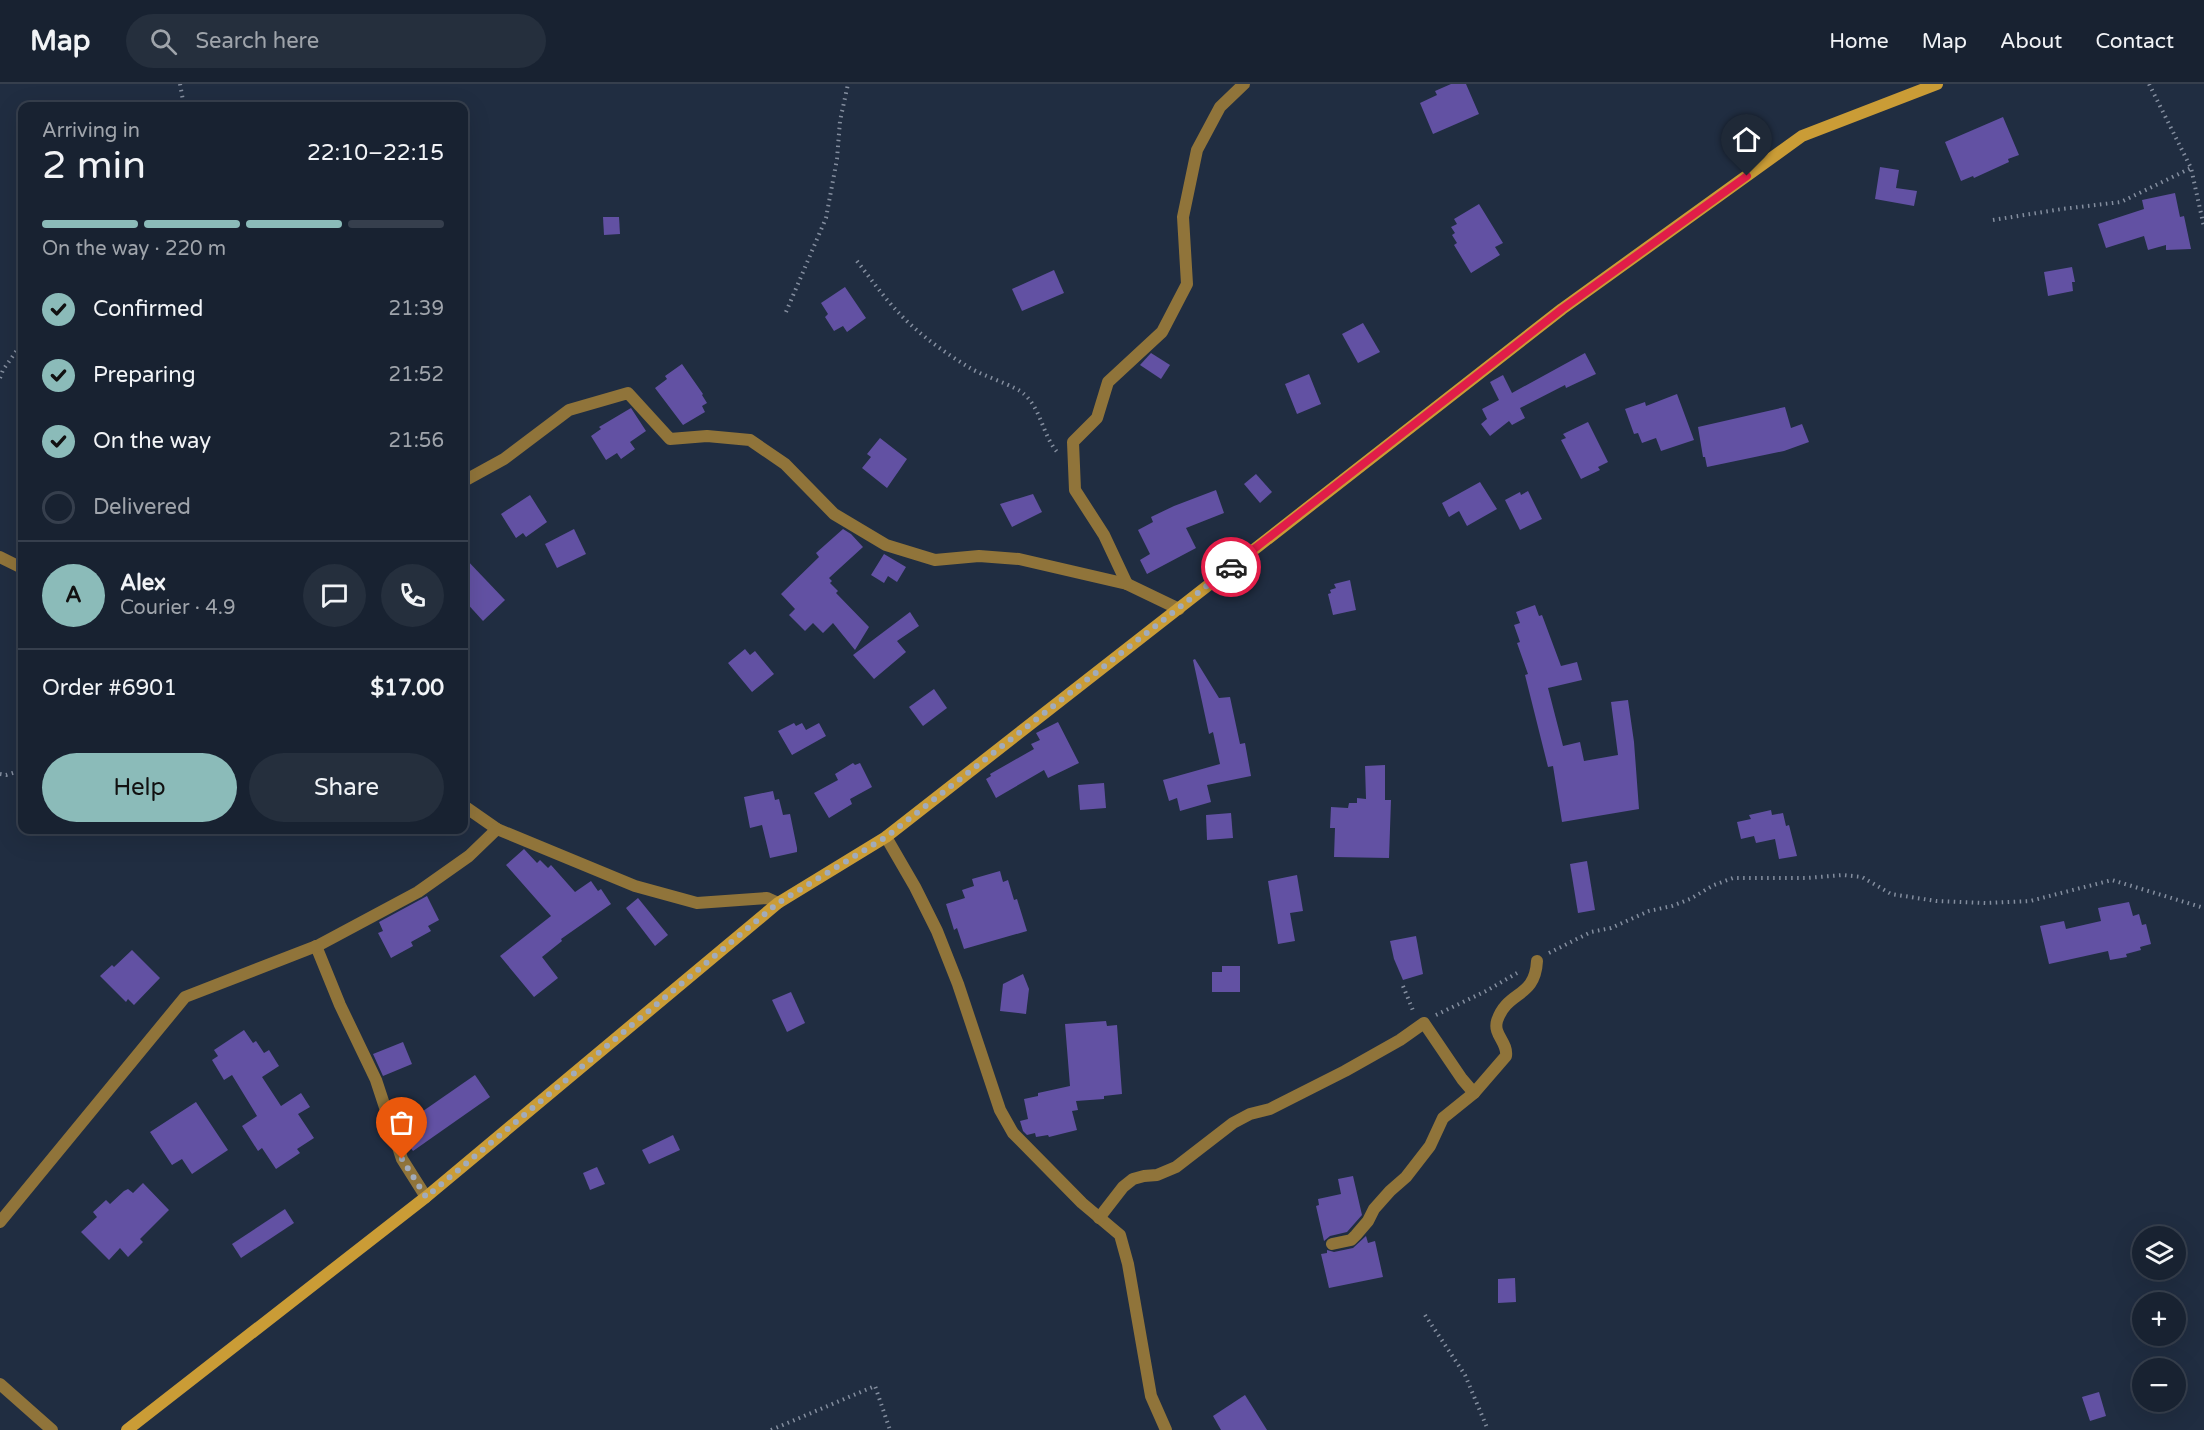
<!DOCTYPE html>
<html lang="en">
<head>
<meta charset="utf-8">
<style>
  body { margin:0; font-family:"Varela Round",sans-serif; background:#252f3d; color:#f1f3f6; height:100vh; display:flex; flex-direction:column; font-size:22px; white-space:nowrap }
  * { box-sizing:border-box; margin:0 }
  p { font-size:20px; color:#9fa4ab }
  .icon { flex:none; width:33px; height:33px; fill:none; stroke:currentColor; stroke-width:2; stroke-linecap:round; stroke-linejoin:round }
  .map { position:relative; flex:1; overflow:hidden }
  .panel { position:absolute; left:18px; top:18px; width:450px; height:732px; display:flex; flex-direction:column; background:#182231; border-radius:12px; box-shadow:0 6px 24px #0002,0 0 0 2px #363f4d }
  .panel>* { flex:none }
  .buttons { position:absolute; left:2132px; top:1142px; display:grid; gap:12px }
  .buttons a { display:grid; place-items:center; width:54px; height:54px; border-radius:50%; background:#182231; box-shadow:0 6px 24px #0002,0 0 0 2px #363f4d; font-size:30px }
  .pin { position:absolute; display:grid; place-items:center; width:51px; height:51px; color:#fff; margin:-62px -26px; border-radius:50% 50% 50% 0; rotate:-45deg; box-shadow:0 0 6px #0007 }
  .pin .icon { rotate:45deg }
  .courier { position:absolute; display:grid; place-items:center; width:60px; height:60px; margin:-30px; border:4px solid #e11d48; border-radius:50%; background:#fff; color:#222; box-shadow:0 2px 8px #0007 }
  .summary em { font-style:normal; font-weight:600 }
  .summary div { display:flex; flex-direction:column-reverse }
  .summary { display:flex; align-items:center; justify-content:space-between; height:102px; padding:0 24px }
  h1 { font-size:39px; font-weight:600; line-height:45px }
  .bar { display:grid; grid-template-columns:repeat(4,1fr); gap:9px 6px; align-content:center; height:72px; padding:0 24px }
  .bar i { height:8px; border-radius:4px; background:#363f4d }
  .bar .active { background:#8bbbb9 }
  .bar p { grid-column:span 4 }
  .line { display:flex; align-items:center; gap:15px; padding:0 24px; border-top:2px solid #363f4d }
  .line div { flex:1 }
  .round { display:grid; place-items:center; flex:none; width:63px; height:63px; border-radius:32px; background:#252f3d }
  ol { padding:0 24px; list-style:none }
  li { display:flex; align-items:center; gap:18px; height:66px }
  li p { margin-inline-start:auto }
  li .icon { padding:6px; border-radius:50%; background:#8bbbb9; color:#111; stroke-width:4 }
  li:last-child { color:#9fa4ab }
  li i { width:33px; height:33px; border:3px solid #363f4d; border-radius:50% }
  .action { display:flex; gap:12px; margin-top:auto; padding:12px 24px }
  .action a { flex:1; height:69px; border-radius:36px; background:#8bbbb9; color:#111; font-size:24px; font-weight:600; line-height:69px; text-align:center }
  .action a+a { background:#252f3d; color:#f1f3f6 }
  header { display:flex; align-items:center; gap:36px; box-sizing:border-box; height:84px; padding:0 30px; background:#182231; border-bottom:2px solid #363f4d }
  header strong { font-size:28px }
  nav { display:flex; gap:33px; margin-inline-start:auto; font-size:21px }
  .search { width:420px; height:54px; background:#252f3d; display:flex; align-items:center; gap:15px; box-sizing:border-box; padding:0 21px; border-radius:33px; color:#9fa4ab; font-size:22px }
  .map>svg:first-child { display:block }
</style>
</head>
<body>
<header>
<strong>Map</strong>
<div class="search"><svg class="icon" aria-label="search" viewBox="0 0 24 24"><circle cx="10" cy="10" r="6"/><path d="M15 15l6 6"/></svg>Search here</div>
<nav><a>Home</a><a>Map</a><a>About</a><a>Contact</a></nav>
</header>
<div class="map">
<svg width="2204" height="1346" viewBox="0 0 2204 1346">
  <rect width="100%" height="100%" fill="#202d41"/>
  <g fill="#6251a3">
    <path d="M1451,0h15l13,30 -46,20 -13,-31 17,-8 -2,-4z"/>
    <path d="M2003,33l16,38 -11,4 1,3 -35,16 -1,-2 -12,5 -16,-39z"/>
    <path d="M1880,83l19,3 -3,18 21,3 -3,15 -39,-7z"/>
    <path d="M2175,109l5,24 4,-1 7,33 -25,1v-5l-18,5 -4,-14 -38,12 -8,-24 46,-15 -2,-9z"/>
    <path d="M1479,120l24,39 -8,4 5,8 -29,18 -17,-28 3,-2 -5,-8 3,-2 -4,-6 6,-3 -3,-5z"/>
    <path d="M603,133h16l1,17 -16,1z"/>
    <path d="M2072,183l3,15h-3l1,9 -25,5 -4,-24z"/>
    <path d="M1054,186l10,23 -42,18 -10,-22z"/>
    <path d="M845,203l21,31 -19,14 -4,-6 -9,5 -9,-14 3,-3 -7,-11z"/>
    <path d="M1363,239l17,29 -22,11 -16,-29z"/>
    <path d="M1151,269l19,12 -9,14 -21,-14z"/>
    <path d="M1585,269l11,21 -30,14 -1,-3 -45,23 5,10 -13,7 -3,-4 -19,15 -9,-12 6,-5 -5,-10 17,-9 -9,-18 13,-7 9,18z"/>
    <path d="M682,280l21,30 -1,1 5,8 -5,3 3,6 -22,13 -28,-37 12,-9 -2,-3z"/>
    <path d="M1309,290l12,30 -24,10 -12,-30z"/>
    <path d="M1677,310l17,46 -33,11 -5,-13 -14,5 -4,-10 -4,1 -9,-25 20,-7 1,4z"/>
    <path d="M1785,323l6,21 11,-4 7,18 -25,9 -77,16 -2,-10h-2l-5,-30z"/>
    <path d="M631,324l15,23 -16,11 5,7 -14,10 -4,-6 -11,7 -15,-24 10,-7 -2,-2z"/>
    <path d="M1588,338l20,40 -10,5 2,3 -19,9 -20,-39 5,-2 -3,-4z"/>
    <path d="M880,354l27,21 -20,29 -25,-20 9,-11 -4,-3z"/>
    <path d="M1256,390l16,18 -12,11 -16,-19z"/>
    <path d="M1480,398l17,27 -30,17 -8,-15 -10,6 -7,-14z"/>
    <path d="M1216,406l8,23 -38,15 10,20 -49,26 -7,-14 10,-6 -12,-24 15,-8 -2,-5 23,-11z"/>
    <path d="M1528,407l14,28 -22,11 -15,-30 15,-8 1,3z"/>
    <path d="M1033,410l9,18 -30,15 -12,-23z"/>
    <path d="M530,411l17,27 -21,15 -3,-4 -7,5 -15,-24z"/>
    <path d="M574,445l12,25 -29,14 -12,-24z"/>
    <path d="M843,445l8,5 12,13 -34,31 3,3 -2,2 8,8 -2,2 33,34 -14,23 -22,-27 -10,10 -10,-10 -8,8 -16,-16 6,-6 -14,-15 38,-37 -3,-4z"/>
    <path d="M884,470l22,13 -9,15 -9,-6 -4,7 -13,-8z"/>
    <path d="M464,473l41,43 -22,21 -19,-21z"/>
    <path d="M1350,496l6,30 -23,5 -5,-21 3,-1 -1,-3 6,-2 -2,-4z"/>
    <path d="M1535,521l4,11 3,-1 19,51 16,-4 5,18 -34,8 15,58 17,-4 4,19 34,-6 -7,-53 17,-2 6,42 5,67 -77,13 -9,-56 -5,1 -23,-92 3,-1 -11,-31 3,-1 -6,-17 6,-2 -4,-11z"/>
    <path d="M910,528l9,14 -22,15 9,11 -32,27 -21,-24z"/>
    <path d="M745,565l5,6 5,-4 19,23 -22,18 -24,-29z"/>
    <path d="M1195,575l24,39 11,-1 10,47 5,-1 6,33 -44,9 4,17 -31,9 -3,-13 -8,3 -6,-21 57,-16 -7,-32 -4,2 -16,-74z"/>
    <path d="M934,605l13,19 -24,18 -14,-19z"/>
    <path d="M1058,638l21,41 -31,15 -4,-8 -48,28 -10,-19 5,-3 -1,-2 44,-25 -3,-5 9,-4 -4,-7z"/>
    <path d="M794,639l2,3 6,-3 4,7 13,-7 7,13 -34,19 -14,-24z"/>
    <path d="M853,679l2,2 5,-2 12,24 -22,12 2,5 -23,14 -15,-25 24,-13 -3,-6z"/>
    <path d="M1385,681v35h6l-2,58 -55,-1 1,-29h-5l1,-21 17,1 1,-5h8v-5l9,1 -1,-33z"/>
    <path d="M1104,699l2,25 -26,2 -2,-25z"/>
    <path d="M773,707l2,9 4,-1 4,16 7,-1 7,34v4l-27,6 -8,-33 -12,3 -6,-31z"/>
    <path d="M1771,726l1,5 11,-2 3,13 3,-1 8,31 -18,3 -4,-20 -19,4 -2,-7 -13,3 -4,-17 14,-3 -2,-4z"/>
    <path d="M1231,729l2,25 -26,2 -1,-25z"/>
    <path d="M524,765l13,14 3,-3 8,8 3,-3 24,27 16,-11 7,10 3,-2 10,15 -50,35 1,2 -20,16 16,21 -24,19 -34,-41 51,-40 -45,-51z"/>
    <path d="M1587,777l8,49 -17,3 -8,-49z"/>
    <path d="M1000,787l3,11 5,-2 6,20 3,-1 10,32 -63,18 -7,-21 -3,2 -8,-26 19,-6 -3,-8 12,-4 -2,-7z"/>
    <path d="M1297,791l6,36 -13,2 5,28 -17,3 -10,-63z"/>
    <path d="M427,812l12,24 -11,6 3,5 -20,11 2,4 -22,12 -13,-25 5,-2 -4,-9z"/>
    <path d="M638,814l30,37 -13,11 -29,-38z"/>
    <path d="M2129,818l4,14 6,-2 3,11 4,-1 5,20 -11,3 1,3 -15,4 1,3 -17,3 -2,-9 -59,13 -9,-38 24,-5 2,8 35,-8 -3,-13z"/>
    <path d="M1416,852l7,38 -20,6 -9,-21 -4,-18z"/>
    <path d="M132,866l28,28 -26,27 -6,-6 -2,3 -26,-26 12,-11 2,2z"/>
    <path d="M1222,882h18v26h-28v-20h10z"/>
    <path d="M1023,890l6,15 -3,25 -26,-3 3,-27z"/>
    <path d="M791,908l14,31 -18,9 -15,-32z"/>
    <path d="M1106,937l1,5 10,-1 5,69 -18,2v3l-28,2 2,9 -6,1 5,19 -28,7 -1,-2 -12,2 -1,-4 -8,2 -4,-4 -3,-10 8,-2 -4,-20 14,-3v-3l32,-7 -5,-62z"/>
    <path d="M244,946l9,13 3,-2 8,12 5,-3 10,16 -17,11 19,29 20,-13 9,14 -12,7 16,24 -17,11 3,4 -24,16 -14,-21 -4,3 -16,-25 15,-10 -25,-41 -8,5 -12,-20 6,-4 -4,-6z"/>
    <path d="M403,958l9,22 -29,12 -10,-22z"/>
    <path d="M475,991l15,22 -77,54 -9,-12 -4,-12z"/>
    <path d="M196,1018l32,48 -36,24 -10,-15 -10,6 -22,-33z"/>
    <path d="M673,1051l7,15 -31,14 -7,-14z"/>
    <path d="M597,1083l8,17 -15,6 -7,-17z"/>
    <path d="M1353,1092l9,39 -15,17 -17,4 -6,5 -8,-35 3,-1 -1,-6 23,-5 -3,-15z"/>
    <path d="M143,1099l26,27 -29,29 3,3 -15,15 -8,-9 -11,12 -28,-28 16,-15 -4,-5 13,-12 4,4 14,-13 4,-2 5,4z"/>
    <path d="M285,1125l9,14 -53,35 -9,-14z"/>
    <path d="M1366,1152l2,7 7,-2 8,36 -54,11 -8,-34 6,-1v-3l7,2 19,-4z"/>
    <path d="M1515,1194l1,24 -18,1v-24z"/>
    <path d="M2099,1308l7,24 -16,5 -8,-24z"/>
    <path d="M1245,1311l22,35h-46l-8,-14z"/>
  </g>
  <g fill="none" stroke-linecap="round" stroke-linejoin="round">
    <g stroke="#848e9f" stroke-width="4" stroke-dasharray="1.5 4.5" stroke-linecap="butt">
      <path d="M180,0l4,22"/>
      <path d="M2149,0l42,84 13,59"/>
      <path d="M1993,136l69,-11 59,-7 70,-34"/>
      <path d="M857,177c13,17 26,35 40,50 20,22 48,42 73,57 13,8 46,18 54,26 18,16 18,41 34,59"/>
      <path d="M786,228l40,-94 11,-59 3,-38 8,-37"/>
      <path d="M0,294l3,-8 19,-27"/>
      <path d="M0,690l6,1 16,-5"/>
      <path d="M1549,869l42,-21 20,-4 38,-17 23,-5 18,-7 24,-14 19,-7h74l36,-3 19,2 29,17 45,7 50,2 44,-2 82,-21 92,28"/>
      <path d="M1403,902l11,27"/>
      <path d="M1436,931l50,-24 31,-18"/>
      <path d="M1425,1231l40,60 23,55"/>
      <path d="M771,1346l104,-44 15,44"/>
    </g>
    <g stroke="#90743a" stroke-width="12">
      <path d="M464,397l40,-22 65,-49 59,-17 42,46 37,-3 43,4 35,24 49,50 52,31 49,15 44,-4 40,3 108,25 52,25"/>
      <path d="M0,473l22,11"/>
      <path d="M1127,500l-23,-49 -29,-45 -2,-48 24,-24 11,-36 54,-50 25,-48 -4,-67 14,-67 23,-43 24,-23"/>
      <path d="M464,722l33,23 138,57 62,17 70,-5 11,5"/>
      <path d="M886,753l29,50 22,44 21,53 42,126 13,23 69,70 38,32 8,29 23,132 15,34"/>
      <path d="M316,862l24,59 36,75 26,79 24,38"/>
      <path d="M1099,1134l24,-31 10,-8 11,-3 13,-1 19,-8 57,-44 17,-9 20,-5 75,-38 55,-31 24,-17 38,56 12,14"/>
      <path d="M0,1138l185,-225 134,-52 99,-53 51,-36 28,-27"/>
      <path d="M1332,1160l19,-4 5,-5 12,-14 6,-12 16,-18 16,-14 24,-31 13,-28 31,-25 32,-37c2,-14 -13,-21 -9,-35 10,-31 38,-22 40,-60"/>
      <path d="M0,1300l52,46"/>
    </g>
    <path stroke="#ca9c36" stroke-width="12" d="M127,1346l299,-233 352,-294 108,-66 676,-528 240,-173 135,-52"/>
  </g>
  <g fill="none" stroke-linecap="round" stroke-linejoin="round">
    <path stroke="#a1abbb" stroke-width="6" stroke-dasharray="0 10.8" d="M402,1075l24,38 352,-294 108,-66 345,-270"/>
    <path stroke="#e11d48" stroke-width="8" d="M1231,483l331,-258 185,-133"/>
  </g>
</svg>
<div class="buttons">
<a><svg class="icon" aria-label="layers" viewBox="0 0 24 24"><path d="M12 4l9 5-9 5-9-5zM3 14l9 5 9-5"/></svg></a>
<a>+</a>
<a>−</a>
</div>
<div class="pin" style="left:402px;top:1075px;background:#ea580c"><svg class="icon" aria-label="bag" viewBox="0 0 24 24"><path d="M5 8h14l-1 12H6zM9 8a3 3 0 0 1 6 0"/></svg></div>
<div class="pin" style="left:1747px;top:92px;background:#1f2937"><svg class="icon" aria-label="home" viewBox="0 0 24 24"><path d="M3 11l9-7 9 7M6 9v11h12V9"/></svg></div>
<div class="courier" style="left:1231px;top:483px"><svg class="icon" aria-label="car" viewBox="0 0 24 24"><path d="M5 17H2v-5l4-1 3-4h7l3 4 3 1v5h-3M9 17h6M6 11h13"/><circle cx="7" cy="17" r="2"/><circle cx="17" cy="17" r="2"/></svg></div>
<section class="panel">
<div class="summary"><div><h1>2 min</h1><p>Arriving in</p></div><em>22:10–22:15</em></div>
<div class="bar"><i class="active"></i><i class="active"></i><i class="active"></i><i></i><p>On the way · 220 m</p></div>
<ol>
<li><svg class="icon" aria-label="check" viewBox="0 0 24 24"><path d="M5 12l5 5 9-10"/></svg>Confirmed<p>21:39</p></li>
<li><svg class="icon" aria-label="check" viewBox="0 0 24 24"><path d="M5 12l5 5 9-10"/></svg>Preparing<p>21:52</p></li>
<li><svg class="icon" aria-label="check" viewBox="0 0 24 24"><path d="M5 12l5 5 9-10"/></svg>On the way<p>21:56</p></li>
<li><i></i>Delivered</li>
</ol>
<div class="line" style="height:108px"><b class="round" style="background:#8bbbb9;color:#111">A</b><div><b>Alex</b><p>Courier · 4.9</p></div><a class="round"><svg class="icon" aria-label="chat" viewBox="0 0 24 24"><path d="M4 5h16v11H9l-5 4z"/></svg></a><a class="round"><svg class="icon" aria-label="phone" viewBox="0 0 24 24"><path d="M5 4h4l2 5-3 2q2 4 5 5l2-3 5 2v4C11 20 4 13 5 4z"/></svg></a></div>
<div class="line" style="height:78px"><div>Order #6901</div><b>$17.00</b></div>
<div class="action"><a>Help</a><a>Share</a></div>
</section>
</div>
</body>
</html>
